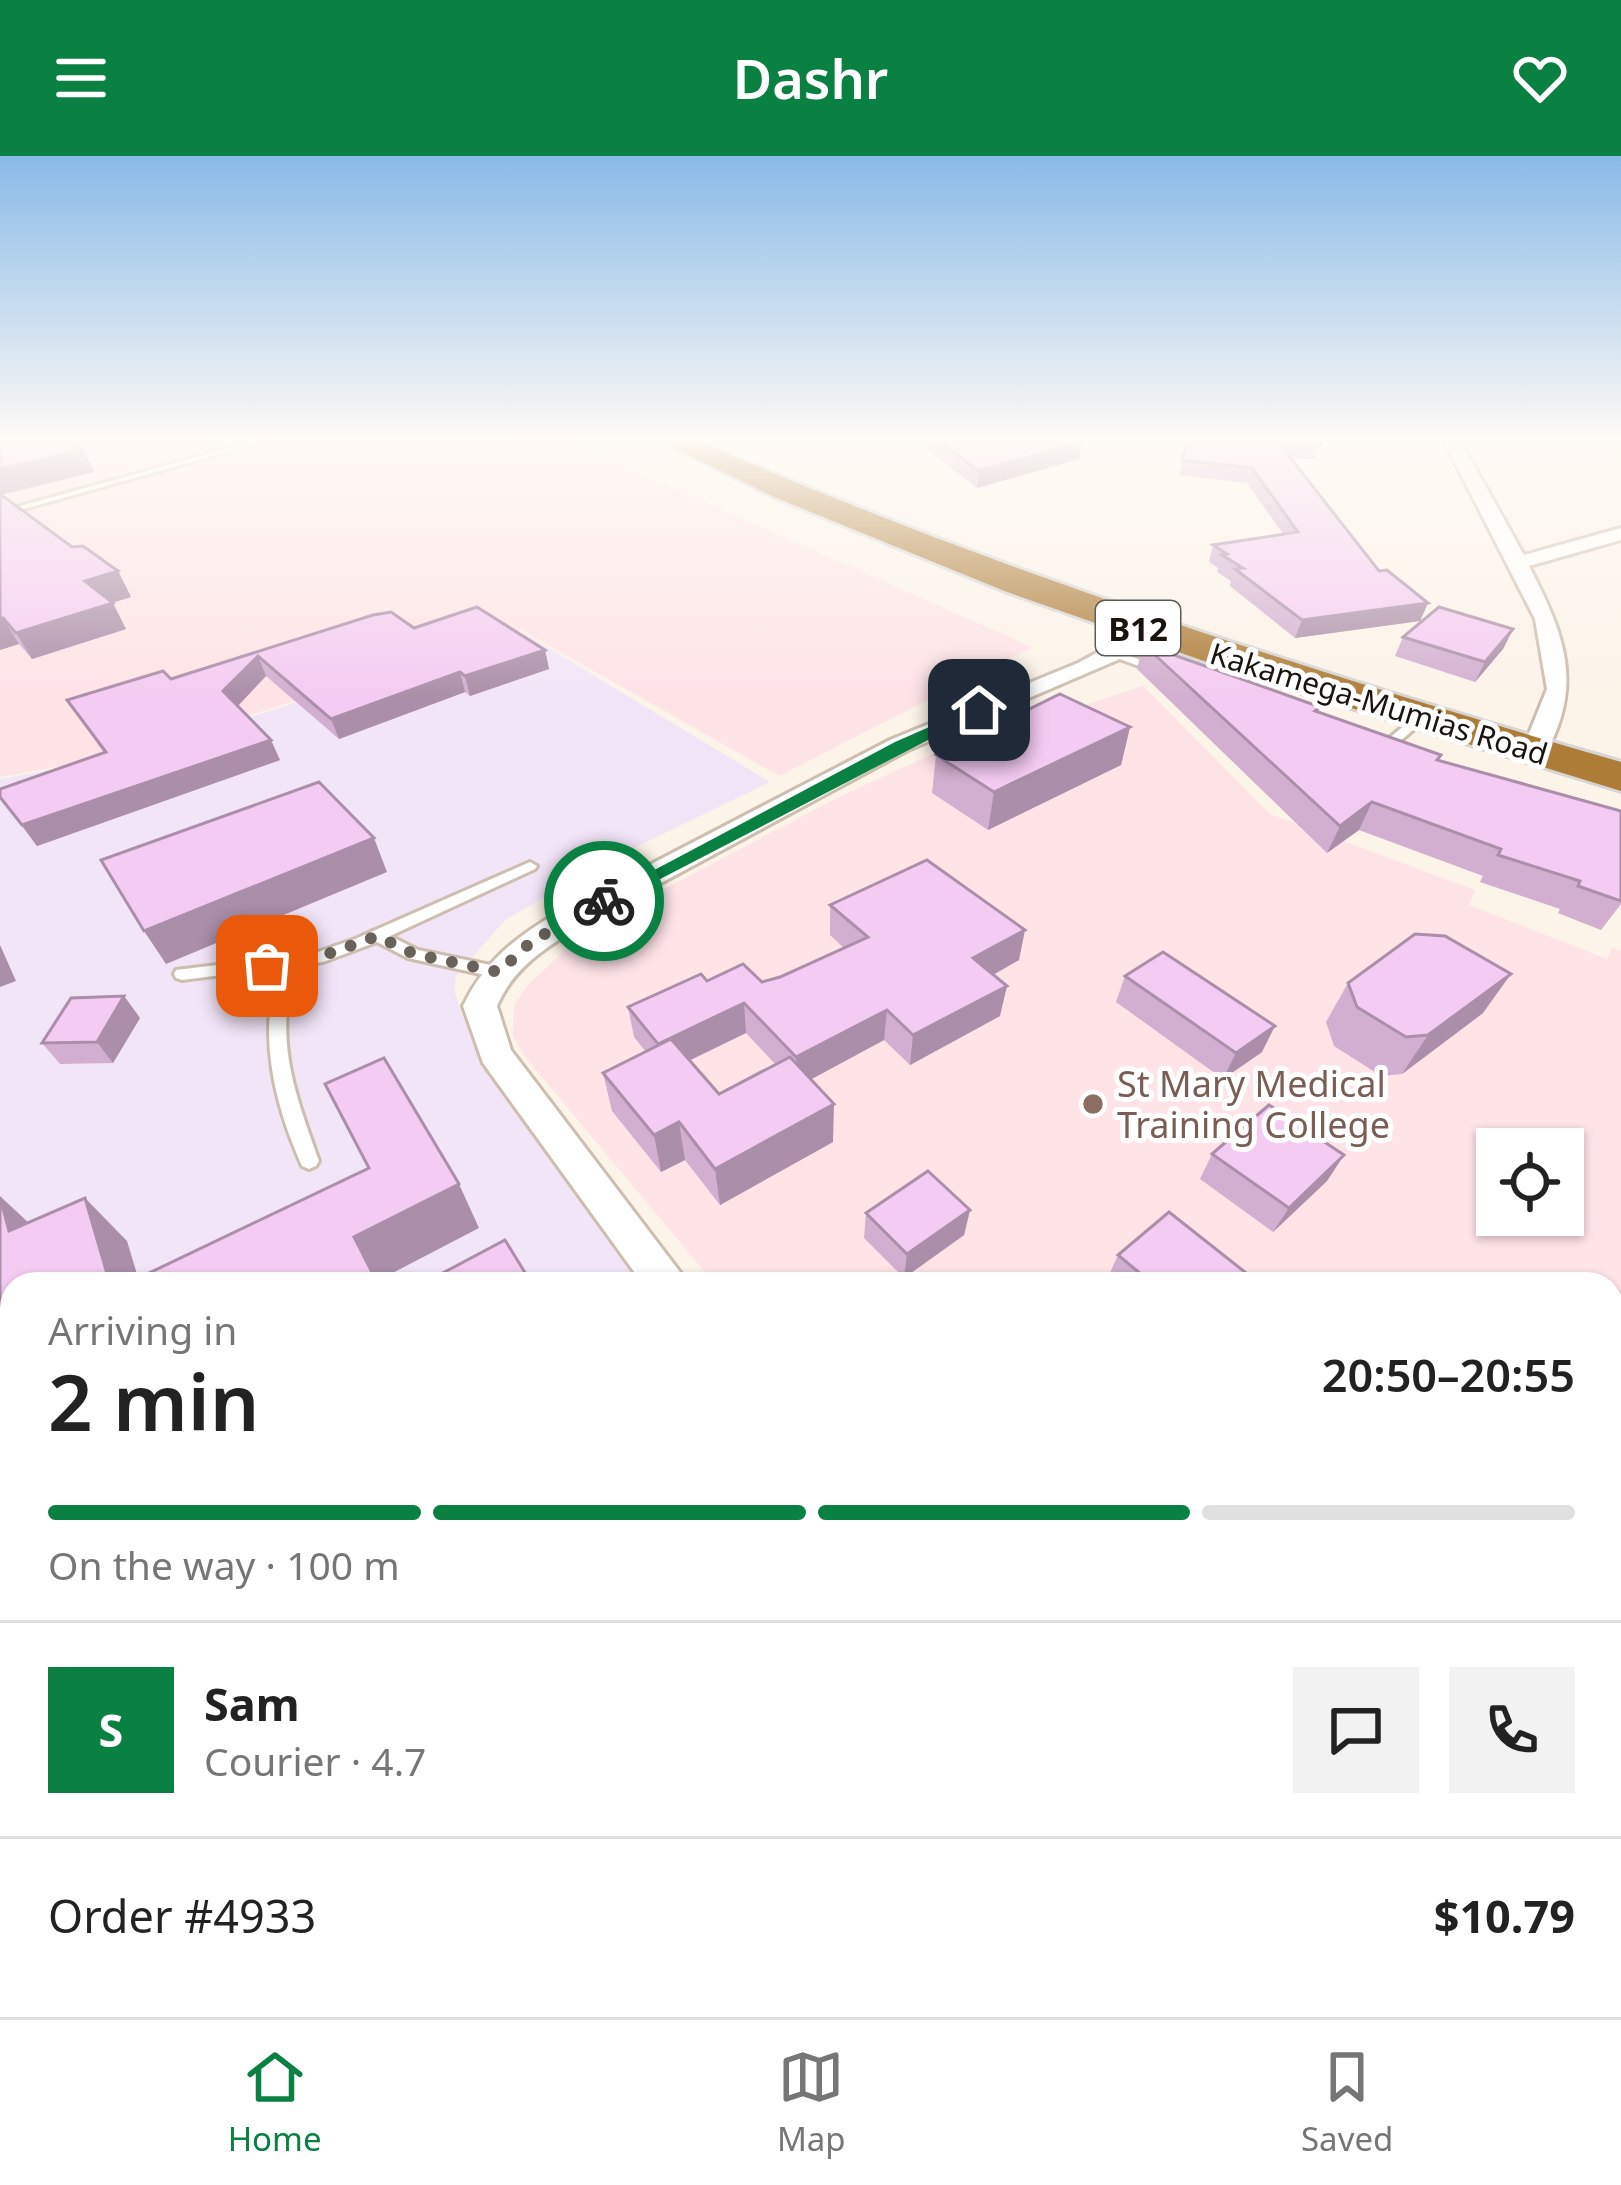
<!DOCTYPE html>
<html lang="en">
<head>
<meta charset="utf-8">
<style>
  body { margin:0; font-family:"Noto Sans",sans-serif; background:#f2f2f2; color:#222; height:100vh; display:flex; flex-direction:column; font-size:45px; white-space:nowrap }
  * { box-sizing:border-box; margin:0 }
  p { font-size:39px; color:#767676 }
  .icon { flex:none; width:66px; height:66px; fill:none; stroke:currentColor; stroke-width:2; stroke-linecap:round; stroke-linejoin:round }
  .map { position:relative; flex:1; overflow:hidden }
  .drawer { position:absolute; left:0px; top:1116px; width:1623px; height:747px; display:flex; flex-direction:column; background:#fff; border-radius:36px 36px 0 0; box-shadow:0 3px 9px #0004 }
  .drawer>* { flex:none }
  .buttons { position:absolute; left:1476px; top:972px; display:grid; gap:24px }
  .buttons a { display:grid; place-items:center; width:108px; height:108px; border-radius:0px; background:#fff; box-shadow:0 3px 9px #0004; font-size:60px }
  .pin { position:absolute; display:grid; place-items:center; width:102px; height:102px; color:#fff; margin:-51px; border-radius:24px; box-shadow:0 6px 18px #0006 }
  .courier { position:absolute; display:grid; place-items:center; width:120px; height:120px; margin:-60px; border:9px solid #0b8043; border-radius:50%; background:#fff; color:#222; box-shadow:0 3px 15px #0007 }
  .summary em { font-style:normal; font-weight:600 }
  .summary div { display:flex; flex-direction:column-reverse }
  .summary { display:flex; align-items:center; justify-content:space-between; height:204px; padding:0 48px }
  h1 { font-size:78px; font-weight:600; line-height:90px }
  .bar { display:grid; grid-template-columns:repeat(4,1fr); gap:18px 12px; align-content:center; height:144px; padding:0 48px }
  .bar i { height:15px; border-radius:9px; background:#e0e0e0 }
  .bar .current { background:#0b8043 }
  .bar p { grid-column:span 4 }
  .line { display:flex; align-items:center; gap:30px; padding:0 48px; border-top:3px solid #e0e0e0 }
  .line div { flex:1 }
  .round { display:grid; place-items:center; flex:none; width:126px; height:126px; border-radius:0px; background:#f2f2f2 }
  header { display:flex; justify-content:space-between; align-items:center; height:156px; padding:0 48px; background:#0b8043; color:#fff; font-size:54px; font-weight:600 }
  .dock { display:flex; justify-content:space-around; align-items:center; height:168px; border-top:3px solid #e0e0e0; background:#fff; font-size:33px; color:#767676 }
  .dock a { display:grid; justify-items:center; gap:6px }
  .dock .current { color:#0b8043 }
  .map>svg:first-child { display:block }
</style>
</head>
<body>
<header><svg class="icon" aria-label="menu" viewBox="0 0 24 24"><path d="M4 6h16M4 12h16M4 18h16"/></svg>Dashr<svg class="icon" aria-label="heart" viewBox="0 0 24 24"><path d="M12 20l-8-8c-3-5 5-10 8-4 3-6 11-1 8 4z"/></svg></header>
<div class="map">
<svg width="1621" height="1861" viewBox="0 0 1621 1861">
  <rect width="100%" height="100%" fill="#fcf3e9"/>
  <g fill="#fee3e7" fill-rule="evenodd">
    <path d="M0,283h561l471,208 -253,129 -257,-146 -400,125 -122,22z"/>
    <path d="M1143,530l127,128 205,76 -6,15 138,54 5,-11 9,3v540l-10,-6v-201h-896l-189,-226 -13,-22 1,-30 13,-20 41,-39 83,-51 188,-99 206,-95 23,9zM1497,993h66v66h-66z"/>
    <path d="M507,1851h798l10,10h-819z"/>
  </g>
  <path fill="#f3e5f8" d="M522,476l248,150 -159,77 -106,61 -49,56 -2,14 18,51 173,243h-633v723h251l-18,10h-245v-1238l122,-22z"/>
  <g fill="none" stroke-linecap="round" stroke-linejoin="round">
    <g stroke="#cdbeaf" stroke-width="6">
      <g id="lane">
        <path d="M261,283h12l-249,70 -7,-2z"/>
        <path d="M1113,494l50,18 2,2 -10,2 -46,-17v-4z"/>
        <path d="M1418,558l10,3 -38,33h-8v-6z"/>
        <path d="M530,706l7,4 -2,3 -145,67 28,14 87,18 2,4 -2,4 -6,2 -91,-20 -31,-16 -54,20 -28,4c-21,74 -1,125 24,195l-3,5 -7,3 -7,-3c-28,-63 -44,-130 -24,-198l-96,12 -6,-2 -2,-4 2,-4 139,-17 40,-14z"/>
      </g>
    </g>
    <g stroke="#cdbeaf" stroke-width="6">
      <g id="street">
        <path d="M1443,283h16l65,116 97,-27v12l-92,26c35,68 56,119 15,190h-18l-4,-5 25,-62 -12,-70z"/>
        <path d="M1133,464l11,6 -22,32 -214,92 -329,177c-34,21 -66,41 -82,79l14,44 178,234h-46l-160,-221 -20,-57c21,-44 53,-69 94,-93l333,-173 188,-77 28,-15 19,-27z"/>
        <path d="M340,1851h82l-4,10h-83z"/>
        <path d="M516,1851h64l5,10h-66z"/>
      </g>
    </g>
    <g stroke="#d6d5d4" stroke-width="6">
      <path id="highway" d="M656,283h38c301,132 612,231 927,323v29l-377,-116 -237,-83 -233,-95z"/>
    </g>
    <use href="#lane" fill="#fff" fill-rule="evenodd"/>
    <use href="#street" fill="#fff" fill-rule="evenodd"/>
    <use href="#highway" fill="#ad7c37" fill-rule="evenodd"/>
  </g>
  <g fill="#d2afd0" fill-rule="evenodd">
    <path d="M0,283l83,11 11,22 -93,23 71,52 46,24 13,26 -19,6 14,26 -94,30 -13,-15 -19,6z"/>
    <path d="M922,283h159l-2,20 -102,29 -55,-42z"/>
    <path d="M1189,283h129l2,5 -5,15 -25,-1 89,113 49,32 -8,18 -125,17 -65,-52 1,-5 -14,-9 1,-4 -9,-6 4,-17 70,-11 -36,-51 -68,-8z"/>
    <path d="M373,459l41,13 131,22 4,19 -79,27 -5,-4 -126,47 -73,-63 -28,30 42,54 -243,86 -37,-48 104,-45 -37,-53 104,-21z"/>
    <path d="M1513,473l-10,20 -28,33 -80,-26 8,-19z"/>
    <path d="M1143,488l174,68 124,43 -3,5 183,51v93l-20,26 -43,-17 2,-4 -80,-27 3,-6 -124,-46 -32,23 -190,-184z"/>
    <path d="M1130,571l-9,38 -133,65 -56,-37 4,-38z"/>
    <path d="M830,749l189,55 -26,15 7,41 -90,49 -26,-25 -73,39 22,63 -113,63 -35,-45 -24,12 -49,-61 -9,-38 43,-21 -12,-15 -6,-30 79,-26 55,1 18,-5 64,-29 -14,-13zM746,877l30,32 -57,29 -30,-33z"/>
    <path d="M1125,820l137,76 -39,27 -107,-77z"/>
    <path d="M1348,827l135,30 -81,61 -21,2 -47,-30 -8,-24z"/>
    <path d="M124,840l16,22 -27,45 -53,1 -18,-21z"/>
    <path d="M1212,998l132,1 -17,26 -54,51 -73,-53z"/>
    <path d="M970,1054l-6,25 -60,43 -40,-40 2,-25z"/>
    <path d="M1118,1099l142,29h-155z"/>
  </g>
  <g fill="#ab8ea9">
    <path d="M1082,286l-3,17 -102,29 2,-17z"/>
    <path d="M83,294l11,22 -94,23v-26z"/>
    <path d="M118,415l13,26 -33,10 -13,-26z"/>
    <path d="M113,447l13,26 -94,30 -16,-26z"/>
    <path d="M1428,447l-8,18 -125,17 7,-18z"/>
    <path d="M3,462l16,26 -19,6v-31z"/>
    <path d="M1513,473l-10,20 -28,33 10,-20z"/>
    <path d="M545,494l4,19 -79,27 -5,-20z"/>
    <path d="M258,500l8,20 -33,35 -10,-20z"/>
    <path d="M460,516l5,20 -126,47 -8,-20z"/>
    <path d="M1130,571l-9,38 -133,65 6,-38z"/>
    <path d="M271,584l9,20 -243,86 -15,-21z"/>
    <path d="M1372,646l-13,28 -32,23 13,-27z"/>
    <path d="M374,682l13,34 -221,92 -22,-33z"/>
    <path d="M1025,774l-6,30 -51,29 5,-31z"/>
    <path d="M0,789l16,36 -16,6z"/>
    <path d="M1511,818l-28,39 -81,61 26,-39z"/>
    <path d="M1007,830l-7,30 -90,49 3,-30z"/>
    <path d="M124,840l16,22 -27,45 -16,-21z"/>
    <path d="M744,847l2,30 -83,40 -5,-29z"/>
    <path d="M887,854l-3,30 -87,47 -1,-30z"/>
    <path d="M1275,870l-13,26 -39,27 13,-26z"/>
    <path d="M834,948l-1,38 -113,63 -5,-36z"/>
    <path d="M679,966l6,38 -24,12 -7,-37z"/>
    <path d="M1344,999l-17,26 -54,51 16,-24z"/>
    <path d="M459,1028l20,44 -98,51 3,5h-6l-24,-47z"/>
    <path d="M1,1041l46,43 -38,-9z"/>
    <path d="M85,1042l42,43 13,43h-30z"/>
    <path d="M970,1054l-6,25 -60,43 3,-24z"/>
    <path d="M12,1306v63l-12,6v-63z"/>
    <path d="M51,1851h62l-13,10h-62z"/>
  </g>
  <g fill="#f4cbf2" stroke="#ab8ea9" stroke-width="3">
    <path d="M0,283h65l18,11 -83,19z"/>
    <path d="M935,283h146l1,3 -103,29z"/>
    <path d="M1189,283h128l3,5 -42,-2 101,129 8,-1 41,33 -126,17 -67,-51 8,-1 -21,-13 5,-1 -14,-9 85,-13 -46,-64 -70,-8z"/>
    <path d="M0,338l72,53 11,-1 35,25 -33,10 28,22 -97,30 -13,-15 -3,1z"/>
    <path d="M477,451l68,43 -80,26 -5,-4 -129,47 -73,-63 -35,35 48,49 -249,85 -22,-28v-8l106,-37 -39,-52 96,-29 8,8 202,-64 18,-3 23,16z"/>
    <path d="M1439,451l74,22 -28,33 -82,-25z"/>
    <path d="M1143,488l177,63 -5,4 126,44 -4,5 184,51v90l-43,-15 2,-5 -82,-26 3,-6 -129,-47 -32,24z"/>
    <path d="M1060,538l70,33 -136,65 -58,-37z"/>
    <path d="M319,626l55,56 -230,93 -43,-71z"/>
    <path d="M927,704l98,70 -52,28 34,28 -94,49 -26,-25 -91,47 -52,-54 -86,41 -30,-37 73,-33 6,7 36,-17 19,18 18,-5 88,-40 -38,-32z"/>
    <path d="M1415,778l30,2 66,38 -83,61 -22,2 -49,-30 -9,-24z"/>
    <path d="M1163,796l112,74 -39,27 -111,-77z"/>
    <path d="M124,840l-27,46 -55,1 29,-45z"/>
    <path d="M671,883l48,55 71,-37 44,47 -119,65 -36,-47 -25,13 -51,-62z"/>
    <path d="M384,902l75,126 -105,53 24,47h-252l243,-116 -44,-84z"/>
    <path d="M1269,949l75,50 -55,53 -77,-54z"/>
    <path d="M928,1015l42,39 -63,44 -41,-41z"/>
    <path d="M0,1041l9,34 76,-33 25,86h-98v178l-12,6z"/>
    <path d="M1169,1056l91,72h-107l-35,-29z"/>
    <path d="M505,1084l27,44h-110z"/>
    <path d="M12,1446v405h39l-13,10h-38v-408z"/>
    <path d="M780,1851h7l2,10h-29z"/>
  </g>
  <linearGradient id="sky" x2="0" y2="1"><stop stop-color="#89bae8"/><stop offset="0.52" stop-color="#fefaf5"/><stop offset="1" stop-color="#fefaf5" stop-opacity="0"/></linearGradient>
  <rect width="1621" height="543" fill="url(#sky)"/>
  <path fill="#0b8043" d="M975,551l11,3 -376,195 -14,-4 299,-159z"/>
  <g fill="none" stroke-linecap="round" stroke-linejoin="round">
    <path stroke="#69625b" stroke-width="12" stroke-dasharray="0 21.6" d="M267,810l50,-8 60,-22 37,18 85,18 33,-31 72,-40"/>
  </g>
  <circle fill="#8d6e63" stroke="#fff" stroke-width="4.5" cx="1093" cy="948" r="12"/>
  <g text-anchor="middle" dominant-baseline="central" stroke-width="10" stroke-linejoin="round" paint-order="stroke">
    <g font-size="30" fill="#1a140f" stroke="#fff">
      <text transform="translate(1379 547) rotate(17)">Kakamega-Mumias Road</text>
    </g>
    <rect fill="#fff" stroke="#5f5a57" stroke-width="3" x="1096" y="445" width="84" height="54" rx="9"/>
    <g font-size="33" font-weight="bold" fill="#1a140f">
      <text x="1138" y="472">B12</text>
    </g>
    <g font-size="36" fill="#785e54" stroke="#fff" text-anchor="start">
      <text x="1117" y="927">St Mary Medical<tspan x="1117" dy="41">Training College</tspan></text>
    </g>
  </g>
</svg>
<div class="buttons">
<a><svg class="icon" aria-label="locate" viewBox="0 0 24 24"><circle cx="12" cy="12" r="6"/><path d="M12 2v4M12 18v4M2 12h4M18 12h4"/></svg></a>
</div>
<div class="pin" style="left:267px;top:810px;background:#ea580c"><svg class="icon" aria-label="bag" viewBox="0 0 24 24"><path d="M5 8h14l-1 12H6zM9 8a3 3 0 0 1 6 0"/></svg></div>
<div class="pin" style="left:979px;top:554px;background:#1f2937"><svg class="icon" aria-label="home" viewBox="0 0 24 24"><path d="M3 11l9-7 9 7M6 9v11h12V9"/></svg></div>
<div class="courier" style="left:604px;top:745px"><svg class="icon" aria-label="bike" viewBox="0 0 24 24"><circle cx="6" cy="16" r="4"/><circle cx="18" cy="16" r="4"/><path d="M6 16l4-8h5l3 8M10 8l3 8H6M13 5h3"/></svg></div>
<section class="drawer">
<div class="summary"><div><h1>2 min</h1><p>Arriving in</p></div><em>20:50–20:55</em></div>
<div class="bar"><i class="current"></i><i class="current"></i><i class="current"></i><i></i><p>On the way · 100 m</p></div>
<div class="line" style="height:216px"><b class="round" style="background:#0b8043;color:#fff">S</b><div><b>Sam</b><p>Courier · 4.7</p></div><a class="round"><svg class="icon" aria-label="chat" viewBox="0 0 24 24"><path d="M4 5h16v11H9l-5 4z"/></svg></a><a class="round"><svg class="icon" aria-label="phone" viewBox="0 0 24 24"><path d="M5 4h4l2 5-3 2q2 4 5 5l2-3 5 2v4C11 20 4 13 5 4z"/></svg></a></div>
<div class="line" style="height:156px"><div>Order #4933</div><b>$10.79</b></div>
</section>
</div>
<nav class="dock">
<a class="current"><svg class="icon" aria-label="home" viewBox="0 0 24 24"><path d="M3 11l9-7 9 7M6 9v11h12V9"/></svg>Home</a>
<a><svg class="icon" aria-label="map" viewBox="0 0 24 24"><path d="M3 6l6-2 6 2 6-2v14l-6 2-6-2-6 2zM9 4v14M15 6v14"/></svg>Map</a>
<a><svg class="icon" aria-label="saved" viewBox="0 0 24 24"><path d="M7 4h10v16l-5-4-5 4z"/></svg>Saved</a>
</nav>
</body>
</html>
